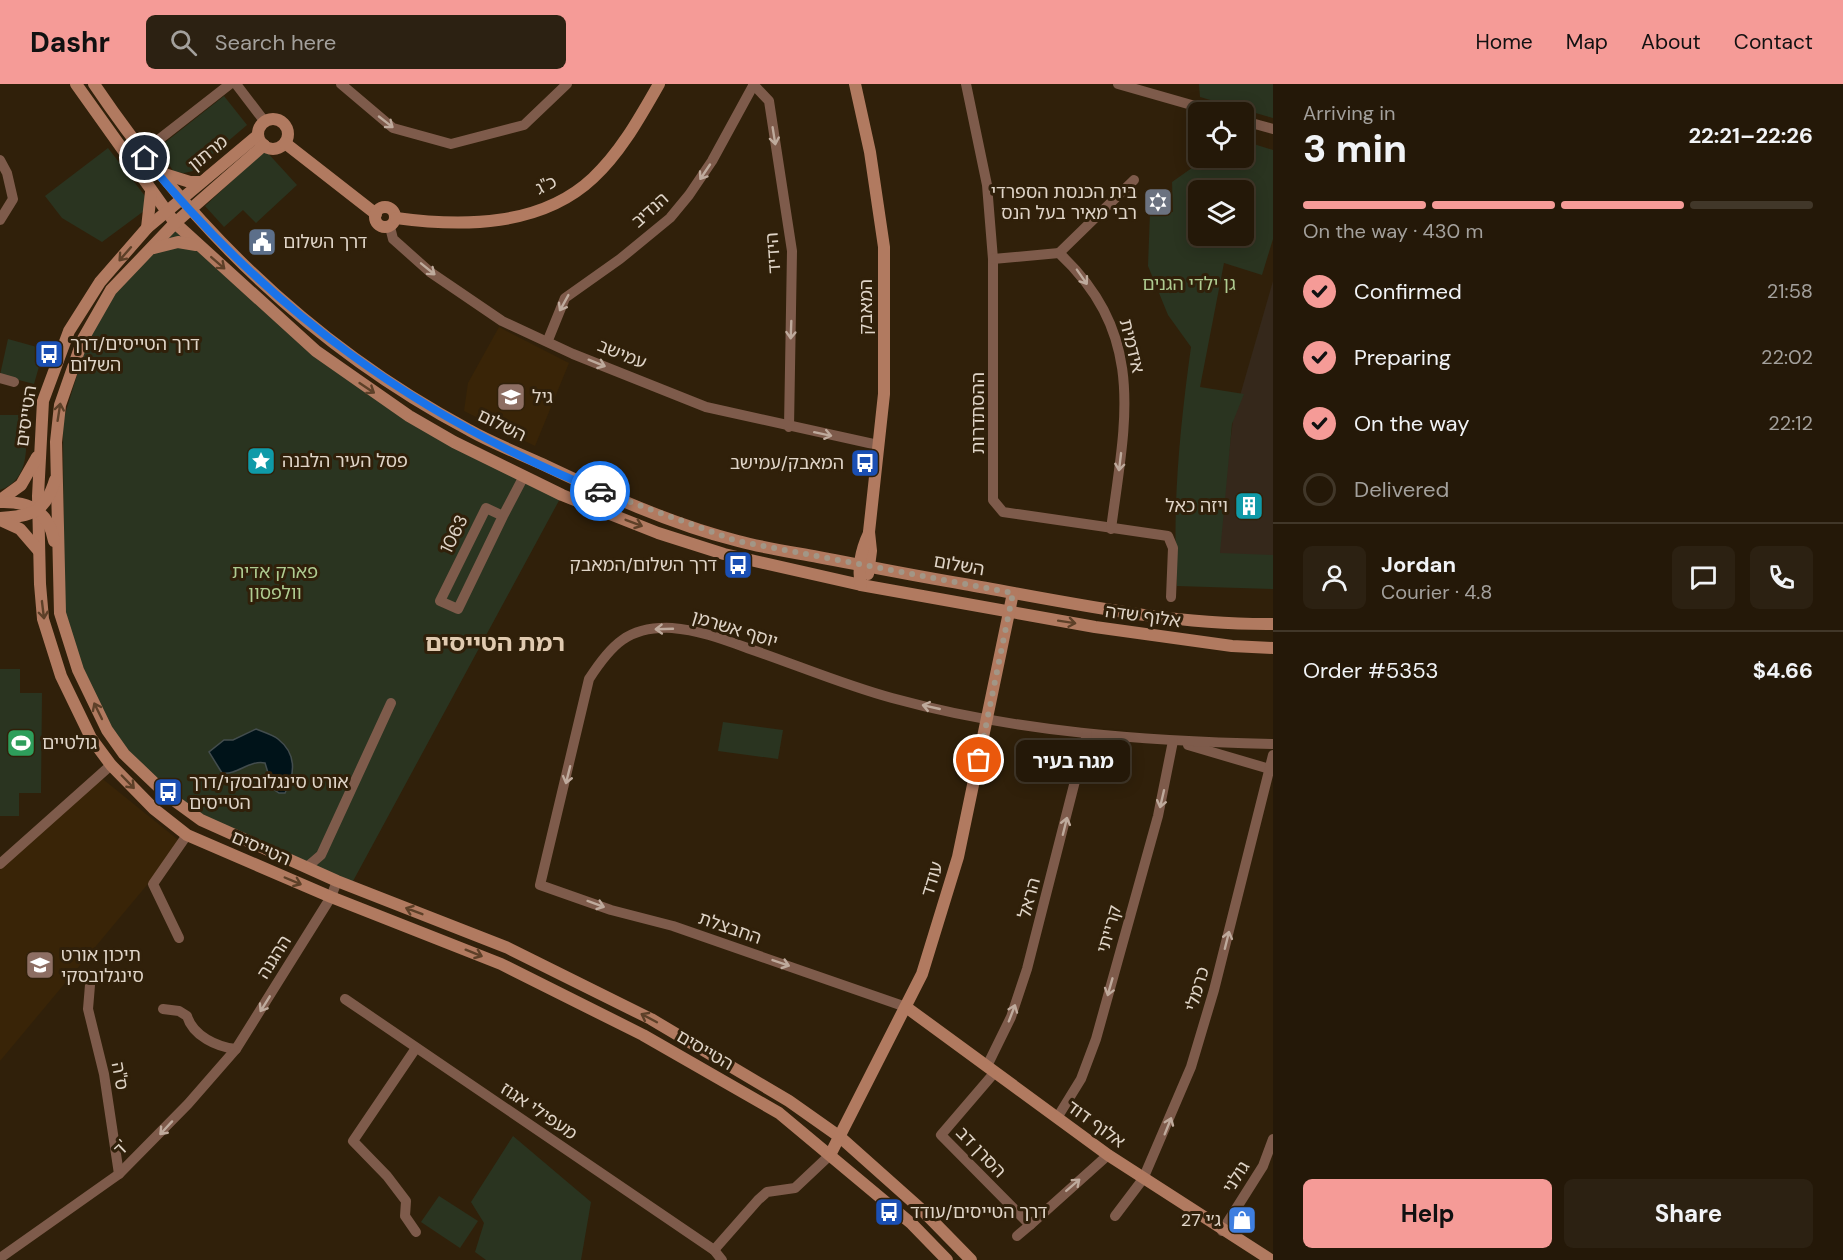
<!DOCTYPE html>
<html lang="en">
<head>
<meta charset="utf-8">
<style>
  body { margin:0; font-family:"DM Sans","Noto Sans Hebrew",sans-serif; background:#2c2112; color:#f1f3f6; height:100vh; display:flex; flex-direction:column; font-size:22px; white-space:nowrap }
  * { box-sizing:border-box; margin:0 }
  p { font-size:20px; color:#a3a09c }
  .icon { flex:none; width:33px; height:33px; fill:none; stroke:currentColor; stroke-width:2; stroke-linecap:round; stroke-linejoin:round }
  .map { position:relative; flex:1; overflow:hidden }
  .side { display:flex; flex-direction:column; background:#241808; width:570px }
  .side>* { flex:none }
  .buttons { position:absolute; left:1188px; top:18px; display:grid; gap:12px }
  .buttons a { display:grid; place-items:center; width:66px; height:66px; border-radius:9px; background:#241808; box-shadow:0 3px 15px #0003,0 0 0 2px #413729; font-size:30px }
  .pin { position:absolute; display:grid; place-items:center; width:51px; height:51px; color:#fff; margin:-26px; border:3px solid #fff; border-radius:50%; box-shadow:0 2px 6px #0007 }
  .courier { position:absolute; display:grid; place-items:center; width:60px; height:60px; margin:-30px; border:4px solid #1a73e8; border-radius:50%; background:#fff; color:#222; box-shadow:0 2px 8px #0007 }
  .bubble { position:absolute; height:42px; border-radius:9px; background:#241808; box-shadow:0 3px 15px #0003,0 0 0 2px #413729; font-size:20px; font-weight:700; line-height:42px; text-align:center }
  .head em { font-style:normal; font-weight:700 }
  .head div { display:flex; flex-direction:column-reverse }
  .head { display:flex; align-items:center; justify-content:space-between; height:102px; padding:0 30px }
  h1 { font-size:39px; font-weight:700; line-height:45px }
  .bar { display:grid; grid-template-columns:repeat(4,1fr); gap:9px 6px; align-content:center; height:72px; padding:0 30px }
  .bar i { height:8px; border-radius:4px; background:#413729 }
  .bar .on { background:#f59b97 }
  .bar p { grid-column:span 4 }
  .line { display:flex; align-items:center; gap:15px; padding:0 30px; border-top:2px solid #413729 }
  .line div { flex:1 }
  .round { display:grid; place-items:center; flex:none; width:63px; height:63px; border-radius:9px; background:#2c2112 }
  ol { padding:0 30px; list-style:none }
  li { display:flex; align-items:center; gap:18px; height:66px }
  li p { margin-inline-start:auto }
  li .icon { padding:6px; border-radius:50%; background:#f59b97; color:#111; stroke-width:4 }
  li:last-child { color:#a3a09c }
  li i { width:33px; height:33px; border:3px solid #413729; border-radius:50% }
  .primary-button { display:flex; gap:12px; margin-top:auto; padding:12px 30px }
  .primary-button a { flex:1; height:69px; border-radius:9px; background:#f59b97; color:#111; font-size:24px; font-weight:700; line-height:69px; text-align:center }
  .primary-button a+a { background:#2c2112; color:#f1f3f6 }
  header { display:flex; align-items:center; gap:36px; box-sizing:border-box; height:84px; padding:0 30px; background:#f59b97; color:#111 }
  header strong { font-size:28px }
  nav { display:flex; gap:33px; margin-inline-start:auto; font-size:21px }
  .search { width:420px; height:54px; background:#2c2112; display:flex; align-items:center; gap:15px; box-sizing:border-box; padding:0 21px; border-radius:9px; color:#a3a09c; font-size:22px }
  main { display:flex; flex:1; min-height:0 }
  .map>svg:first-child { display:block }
</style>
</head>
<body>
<header>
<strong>Dashr</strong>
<div class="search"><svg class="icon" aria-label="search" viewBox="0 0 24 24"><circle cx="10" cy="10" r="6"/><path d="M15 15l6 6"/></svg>Search here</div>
<nav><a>Home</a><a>Map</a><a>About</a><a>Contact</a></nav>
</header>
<main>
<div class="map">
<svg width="1273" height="1176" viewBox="0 0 1273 1176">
  <rect width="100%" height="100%" fill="#30200a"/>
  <path fill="#35281b" d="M1273,197v283l-58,-1 18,-143z"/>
  <g fill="#392407">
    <path d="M499,243l70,36 -34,83 -71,-35 4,-28z"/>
    <path d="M99,692l83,67 -182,218v-192z"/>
  </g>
  <g fill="#2a3420" fill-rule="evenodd">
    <path d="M1199,0h74v34l-73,-21z"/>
    <path d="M224,12l23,29 -54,46 -9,2 -10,-1 -16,-24z"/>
    <path d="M1244,57l29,9v89l-11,36 -38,-12 -24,124 44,7 -12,30 -12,129 53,2v34l-96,-3c-5,-80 3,-160 14,-239l-23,-32 -20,-49 2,-54h23l-1,-30 27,-19v-5h45zM1198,106h46v46h-46z"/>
    <path d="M108,64l44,57 -50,37 -40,-24 -17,-22z"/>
    <path d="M265,66l32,35 -41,38 -13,-13 -19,17 -19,-21z"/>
    <path d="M175,139l186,162 201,110 -210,388 -152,-67 -41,-32 -49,-54 -29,-61 -17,-54 -1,-194 25,-82 23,-49z"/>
    <path d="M8,255l36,10 -10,35 -34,-9z"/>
    <path d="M0,331h26c0,28 6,64 -26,75z"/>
    <path d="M0,585h20v24h22l-1,100h-22v23h-19z"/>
    <path d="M723,638l60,8 -5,29 -60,-8z"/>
    <path d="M513,1052l78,66 -10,58h-95l-11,-8 9,-29 -13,-21z"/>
    <path d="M439,1112l39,25 -18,27 -39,-26z"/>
  </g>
  <path fill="#001319" stroke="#434d4e" stroke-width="1.5" d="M256,645c7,3 17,6 22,10 19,15 17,35 7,54h-6l-6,-4 -8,-26c-17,-3 -27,12 -43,10l-13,-21 15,-12h9z"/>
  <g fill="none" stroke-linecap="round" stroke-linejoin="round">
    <g stroke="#7e5b4b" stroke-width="10">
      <path d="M236,0l29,38"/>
      <path d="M341,0l52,44 58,16 73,-19 43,-41"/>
      <path d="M753,0l16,17 23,150 -3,176"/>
      <path d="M966,0l21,101 6,74v241l10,12 165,24 5,12 -2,49"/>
      <path d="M1118,0l98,28"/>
      <path d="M1244,37l29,8"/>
      <path d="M157,57l73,-57"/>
      <path d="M0,76l7,13 6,26 -13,21"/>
      <path d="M390,143l3,12 37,33 72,49 71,33 133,53 172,38"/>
      <path d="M1059,169l75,-73"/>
      <path d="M993,175l66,-6c89,83 66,169 52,276"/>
      <path d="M548,256l17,-42 55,-39 50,-41 19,-23 23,-34 42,-77"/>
      <path d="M0,294l14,4"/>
      <path d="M503,432l-45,93 -18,-8 46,-93 17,8 21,-40"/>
      <path d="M1188,661l85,25"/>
      <path d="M0,780l111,-99"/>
      <path d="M307,783l14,-12 70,-152"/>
      <path d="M179,854l-26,-54 34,-49"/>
      <path d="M90,901l-2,24 16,65 15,100"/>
      <path d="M345,915l369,251 8,10"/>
      <path d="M906,923l-233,-81 -62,-16 -71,-25 49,-206c22,-34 39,-53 83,-51 27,2 53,12 78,21 47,16 94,36 142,49 124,34 253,43 381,46"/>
      <path d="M163,925l16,2 8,5c6,20 30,31 49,33"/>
      <path d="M987,982l24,-49 16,-48 60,-235"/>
      <path d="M995,988l-54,63 89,90 78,-70"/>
      <path d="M1057,1034l24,-39 15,-40 62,-223 15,-75"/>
      <path d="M1115,1132l28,-37 48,-112 23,-77 59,-235"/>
      <path d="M1222,1147l41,-65 10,-27"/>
      <path d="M416,1148l-11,-16 1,-15 -19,-25 -34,-35 63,-93"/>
      <path d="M1017,1152l13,-11"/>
      <path d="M714,1166l44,-50 9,-8 28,-4 35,-33"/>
      <path d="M0,1174l119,-84 69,-70 48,-55 95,-152 6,-16"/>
    </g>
    <g stroke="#b17a60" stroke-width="12">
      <path d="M76,0l99,139 141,128 93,65 45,26 108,53 96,38 66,21 137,31 234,42 137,19 41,2"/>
      <path d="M94,0c97,144 221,264 375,346 23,13 49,23 73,34 63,30 129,60 196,77 26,7 53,11 80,16 48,9 97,19 146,27 102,18 205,41 309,40"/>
      <path d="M855,0l15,68 14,95v147l-15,138 2,19 -3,23"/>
      <circle cx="273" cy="50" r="15"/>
      <path d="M258,51l-111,93 -47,54 -31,49 -26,70 -5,95 2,88 3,35 18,57 30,62 20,27 43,44 33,26 144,62 170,67 142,71 136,78 133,111 35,36"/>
      <path d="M285,59l91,71"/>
      <path d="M264,61l-89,78 -64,67 -28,49 -23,66 -4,37 4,171 18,57 29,60 17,24 44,42 33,24 136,61 171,67 143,71 138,82 51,36 83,74 48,49"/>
      <path d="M158,88l32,10h10"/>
      <circle cx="385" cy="133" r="10"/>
      <path d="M396,134c66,9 145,9 197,-40 28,-26 47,-61 66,-94"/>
      <path d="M147,144l4,-36"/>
      <path d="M154,164l24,-6 18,3"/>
      <path d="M0,416l21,-15 16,-28"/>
      <path d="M0,418c29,-1 49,9 54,39"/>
      <path d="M0,434c32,-2 45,-5 55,-38"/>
      <path d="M0,436l20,9 19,22"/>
      <path d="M861,501c-4,-19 0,-35 8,-52"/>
      <path d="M906,923l202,148 163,105"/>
      <path d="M830,1071l92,-181 36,-117 55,-264"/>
    </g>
  </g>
  <defs><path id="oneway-shaft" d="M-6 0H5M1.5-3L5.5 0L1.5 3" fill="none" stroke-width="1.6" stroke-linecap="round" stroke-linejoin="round" transform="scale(1.5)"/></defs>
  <g stroke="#beaa9c">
    <use href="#oneway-shaft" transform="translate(386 38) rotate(38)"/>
    <use href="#oneway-shaft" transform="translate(774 52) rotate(81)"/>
    <use href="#oneway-shaft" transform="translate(705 88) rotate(124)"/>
    <use href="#oneway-shaft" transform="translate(428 185) rotate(39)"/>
    <use href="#oneway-shaft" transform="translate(1082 193) rotate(55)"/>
    <use href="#oneway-shaft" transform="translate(564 219) rotate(119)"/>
    <use href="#oneway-shaft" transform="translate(791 246) rotate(92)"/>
    <use href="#oneway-shaft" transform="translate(597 279) rotate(22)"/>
    <use href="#oneway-shaft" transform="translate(823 350) rotate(12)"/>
    <use href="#oneway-shaft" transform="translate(1120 378) rotate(97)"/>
    <use href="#oneway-shaft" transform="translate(664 545) rotate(178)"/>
    <use href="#oneway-shaft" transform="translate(931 623) rotate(-167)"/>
    <use href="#oneway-shaft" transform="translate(568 691) rotate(104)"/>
    <use href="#oneway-shaft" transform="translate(1162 715) rotate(103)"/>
    <use href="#oneway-shaft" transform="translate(1065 742) rotate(-76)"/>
    <use href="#oneway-shaft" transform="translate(596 820) rotate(20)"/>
    <use href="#oneway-shaft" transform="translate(1227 856) rotate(-76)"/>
    <use href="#oneway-shaft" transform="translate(781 879) rotate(19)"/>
    <use href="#oneway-shaft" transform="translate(1110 903) rotate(106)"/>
    <use href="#oneway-shaft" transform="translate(265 920) rotate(122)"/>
    <use href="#oneway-shaft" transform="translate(1012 929) rotate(-69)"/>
    <use href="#oneway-shaft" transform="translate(1168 1042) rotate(-68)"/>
    <use href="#oneway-shaft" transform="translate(166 1044) rotate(133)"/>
    <use href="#oneway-shaft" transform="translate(1073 1101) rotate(-41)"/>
  </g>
  <g stroke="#5d4028">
    <use href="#oneway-shaft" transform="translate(125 170) rotate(131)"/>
    <use href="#oneway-shaft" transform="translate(218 179) rotate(41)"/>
    <use href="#oneway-shaft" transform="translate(367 304) rotate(34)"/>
    <use href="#oneway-shaft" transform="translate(59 328) rotate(-81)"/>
    <use href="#oneway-shaft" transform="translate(634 439) rotate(21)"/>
    <use href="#oneway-shaft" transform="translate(43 526) rotate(83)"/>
    <use href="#oneway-shaft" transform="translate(1067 538) rotate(9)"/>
    <use href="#oneway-shaft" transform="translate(98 627) rotate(-116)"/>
    <use href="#oneway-shaft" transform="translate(128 698) rotate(46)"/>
    <use href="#oneway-shaft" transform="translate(293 797) rotate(23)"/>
    <use href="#oneway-shaft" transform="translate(414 827) rotate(-159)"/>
    <use href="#oneway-shaft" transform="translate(474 869) rotate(22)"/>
    <use href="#oneway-shaft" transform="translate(649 934) rotate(-152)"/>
  </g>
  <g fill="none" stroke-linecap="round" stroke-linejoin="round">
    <path stroke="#a29686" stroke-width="6" stroke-dasharray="0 10.8" d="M600,407l137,50 276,52 -34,167"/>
    <path stroke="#1a73e8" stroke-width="8" d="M145,74c123,152 273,260 455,333"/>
  </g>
  <defs>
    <g id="synagogue-square" transform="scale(1.5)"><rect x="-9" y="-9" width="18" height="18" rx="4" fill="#6b7280" stroke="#30200a"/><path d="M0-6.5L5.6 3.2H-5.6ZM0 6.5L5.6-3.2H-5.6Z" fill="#fff"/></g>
    <g id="civic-square" transform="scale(1.5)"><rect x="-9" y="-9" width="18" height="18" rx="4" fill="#5c6f8a" stroke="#30200a"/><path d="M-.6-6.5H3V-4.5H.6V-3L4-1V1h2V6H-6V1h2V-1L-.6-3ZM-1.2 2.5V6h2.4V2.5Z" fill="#fff"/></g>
    <g id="bus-square" transform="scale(1.5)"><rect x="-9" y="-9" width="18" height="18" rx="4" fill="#1a4fb4" stroke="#30200a"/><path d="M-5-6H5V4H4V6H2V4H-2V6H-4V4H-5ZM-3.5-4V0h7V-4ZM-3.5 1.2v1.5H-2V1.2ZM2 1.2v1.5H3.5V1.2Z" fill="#fff"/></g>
    <g id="school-square" transform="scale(1.5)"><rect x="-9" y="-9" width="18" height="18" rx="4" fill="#8d6e63" stroke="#30200a"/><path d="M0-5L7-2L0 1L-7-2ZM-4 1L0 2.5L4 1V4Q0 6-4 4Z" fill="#fff"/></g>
    <g id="sight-square" transform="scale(1.5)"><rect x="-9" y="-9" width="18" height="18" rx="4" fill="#0f9aa8" stroke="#30200a"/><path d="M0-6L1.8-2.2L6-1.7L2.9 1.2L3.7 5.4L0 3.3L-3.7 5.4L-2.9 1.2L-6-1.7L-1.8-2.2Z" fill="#fff"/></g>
    <g id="building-square" transform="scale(1.5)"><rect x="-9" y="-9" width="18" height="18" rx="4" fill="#0f9aa8" stroke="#30200a"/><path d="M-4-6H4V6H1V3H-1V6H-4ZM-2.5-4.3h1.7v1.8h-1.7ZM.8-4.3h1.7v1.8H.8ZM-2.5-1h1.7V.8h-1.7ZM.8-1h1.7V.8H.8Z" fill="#fff"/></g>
    <g id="stadium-square" transform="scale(1.5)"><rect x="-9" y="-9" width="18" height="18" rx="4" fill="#2e9e5b" stroke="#30200a"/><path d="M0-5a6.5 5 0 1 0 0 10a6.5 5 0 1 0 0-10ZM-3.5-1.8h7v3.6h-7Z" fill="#fff"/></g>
    <g id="shop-square" transform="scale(1.5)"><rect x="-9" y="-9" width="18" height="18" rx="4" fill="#3f7fe0" stroke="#30200a"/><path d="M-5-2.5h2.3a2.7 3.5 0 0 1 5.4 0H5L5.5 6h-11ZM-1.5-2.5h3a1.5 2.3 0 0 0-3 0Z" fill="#fff"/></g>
  </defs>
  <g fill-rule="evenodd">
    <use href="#synagogue-square" x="1158" y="118"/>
    <use href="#civic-square" x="262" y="158"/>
    <use href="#bus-square" x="49" y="270"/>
    <use href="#school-square" x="511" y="313"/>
    <use href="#sight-square" x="261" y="377"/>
    <use href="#bus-square" x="865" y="379"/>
    <use href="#building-square" x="1249" y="422"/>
    <use href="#bus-square" x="738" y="481"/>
    <use href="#stadium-square" x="21" y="659"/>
    <use href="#bus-square" x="168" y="708"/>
    <use href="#school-square" x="40" y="881"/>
    <use href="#bus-square" x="889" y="1128"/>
    <use href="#shop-square" x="1242" y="1136"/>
  </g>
  <g text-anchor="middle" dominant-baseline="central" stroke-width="6" stroke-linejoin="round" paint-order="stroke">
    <g font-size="18" fill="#e0d5c8" stroke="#30200a">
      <text transform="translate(208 69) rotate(-39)">מרתון</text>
      <text transform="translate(546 101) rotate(-26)">כ"ג</text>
      <text transform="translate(650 126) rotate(-42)">הנדיב</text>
      <text transform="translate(773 169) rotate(-94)">הידיד</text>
      <text transform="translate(866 223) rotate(-90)">המאבק</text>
      <text transform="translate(1132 262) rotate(76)">אידמית</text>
      <text transform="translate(622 270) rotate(22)">עמישב</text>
      <text transform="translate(978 329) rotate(-90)">ההסתדרות</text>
      <text transform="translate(26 332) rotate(-82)">הטייסים</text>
      <text transform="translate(502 341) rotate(26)">השלום</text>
      <text transform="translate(454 450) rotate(-64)">1063</text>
      <text transform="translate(959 481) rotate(10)">השלום</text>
      <text transform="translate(1143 532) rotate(8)">אלוף שדה</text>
      <text transform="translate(735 545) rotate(17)">יוסף אשרמן</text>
      <text transform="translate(261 764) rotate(23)">הטייסים</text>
      <text transform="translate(932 795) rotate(-73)">עודד</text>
      <text transform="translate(1029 814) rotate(-75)">הראל</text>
      <text transform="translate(730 844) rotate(19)">החבצלת</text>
      <text transform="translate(1109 845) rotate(-74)">קרייתי</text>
      <text transform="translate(274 873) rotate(-58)">ההגנה</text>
      <text transform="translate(1197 905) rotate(-74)">כרמלי</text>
      <text transform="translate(705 966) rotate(30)">הטייסים</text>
      <text transform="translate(120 992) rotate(79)">ס"ה</text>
      <text transform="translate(539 1027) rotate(34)">מעפילי אגוז</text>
      <text transform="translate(1096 1040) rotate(36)">אלוף דוד</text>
      <text transform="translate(121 1064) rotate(-44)">ד'</text>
      <text transform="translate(981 1068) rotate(46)">הסרן דב</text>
      <text transform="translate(1236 1093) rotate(-58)">גולני</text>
    </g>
    <g font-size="18" fill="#e0d5c8" stroke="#30200a" text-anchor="start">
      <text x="1137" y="108" text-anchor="end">בית הכנסת הספרדי<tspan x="1137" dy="21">רבי מאיר בעל הנס</tspan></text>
      <text x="283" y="158">דרך השלום</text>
      <text x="70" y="260">דרך הטייסים/דרך<tspan x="70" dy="21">השלום</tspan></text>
      <text x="532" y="313">גיל</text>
      <text x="282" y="377">פסל העיר הלבנה</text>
      <text x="844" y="379" text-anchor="end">המאבק/עמישב</text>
      <text x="1228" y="422" text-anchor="end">ויזה כאל</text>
      <text x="717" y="481" text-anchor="end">דרך השלום/המאבק</text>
      <text x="42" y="659">גולטיים</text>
      <text x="189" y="698">אורט סינגלובסקי/דרך<tspan x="189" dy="21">הטייסים</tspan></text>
      <text x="61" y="871">תיכון אורט<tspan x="61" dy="21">סינגלובסקי</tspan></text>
      <text x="910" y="1128">דרך הטייסים/עודד</text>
      <text x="1221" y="1136" text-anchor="end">ג׳י 27</text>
    </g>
    <g font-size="18" fill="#afcc91" stroke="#30200a">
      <text x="1189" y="200">גן ילדי הגנים</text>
      <text x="275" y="488">פארק אדית<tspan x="275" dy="21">וולפסון</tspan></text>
    </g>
    <g font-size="24" font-weight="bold" fill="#e0cab0" stroke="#30200a">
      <text x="495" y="558">רמת הטייסים</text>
    </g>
  </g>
</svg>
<div class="buttons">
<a><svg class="icon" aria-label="locate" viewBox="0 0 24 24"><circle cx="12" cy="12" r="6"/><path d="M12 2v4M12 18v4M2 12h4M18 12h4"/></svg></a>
<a><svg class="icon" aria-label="layers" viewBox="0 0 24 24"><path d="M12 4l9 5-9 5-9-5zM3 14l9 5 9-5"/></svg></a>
</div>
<div class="pin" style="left:979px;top:676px;background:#ea580c"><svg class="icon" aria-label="bag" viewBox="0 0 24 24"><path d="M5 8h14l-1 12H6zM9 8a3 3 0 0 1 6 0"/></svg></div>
<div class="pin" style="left:145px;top:74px;background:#1f2937"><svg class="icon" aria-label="home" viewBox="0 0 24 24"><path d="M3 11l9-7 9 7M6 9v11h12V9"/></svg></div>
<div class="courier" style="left:600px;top:407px"><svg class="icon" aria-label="car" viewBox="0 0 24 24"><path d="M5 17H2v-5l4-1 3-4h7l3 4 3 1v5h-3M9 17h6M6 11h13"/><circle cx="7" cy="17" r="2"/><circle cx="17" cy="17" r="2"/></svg></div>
<div class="bubble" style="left:1016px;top:656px;width:114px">מגה בעיר</div>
</div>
<section class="side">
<div class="head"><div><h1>3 min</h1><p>Arriving in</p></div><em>22:21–22:26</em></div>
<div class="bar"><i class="on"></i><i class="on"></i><i class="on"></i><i></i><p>On the way · 430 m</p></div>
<ol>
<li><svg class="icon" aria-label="check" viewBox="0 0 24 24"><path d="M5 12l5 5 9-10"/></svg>Confirmed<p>21:58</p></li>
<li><svg class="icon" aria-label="check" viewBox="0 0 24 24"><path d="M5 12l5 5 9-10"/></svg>Preparing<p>22:02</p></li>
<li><svg class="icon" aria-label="check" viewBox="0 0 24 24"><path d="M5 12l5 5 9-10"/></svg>On the way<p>22:12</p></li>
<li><i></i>Delivered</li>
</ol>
<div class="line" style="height:108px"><a class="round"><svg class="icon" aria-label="person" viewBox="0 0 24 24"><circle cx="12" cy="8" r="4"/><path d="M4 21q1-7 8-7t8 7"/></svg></a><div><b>Jordan</b><p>Courier · 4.8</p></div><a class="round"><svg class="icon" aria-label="chat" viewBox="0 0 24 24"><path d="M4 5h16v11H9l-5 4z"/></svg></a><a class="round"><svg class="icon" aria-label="phone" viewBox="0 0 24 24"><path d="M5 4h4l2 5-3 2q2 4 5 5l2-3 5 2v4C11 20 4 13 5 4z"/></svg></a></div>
<div class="line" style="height:78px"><div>Order #5353</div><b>$4.66</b></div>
<div class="primary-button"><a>Help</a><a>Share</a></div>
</section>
</main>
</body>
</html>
